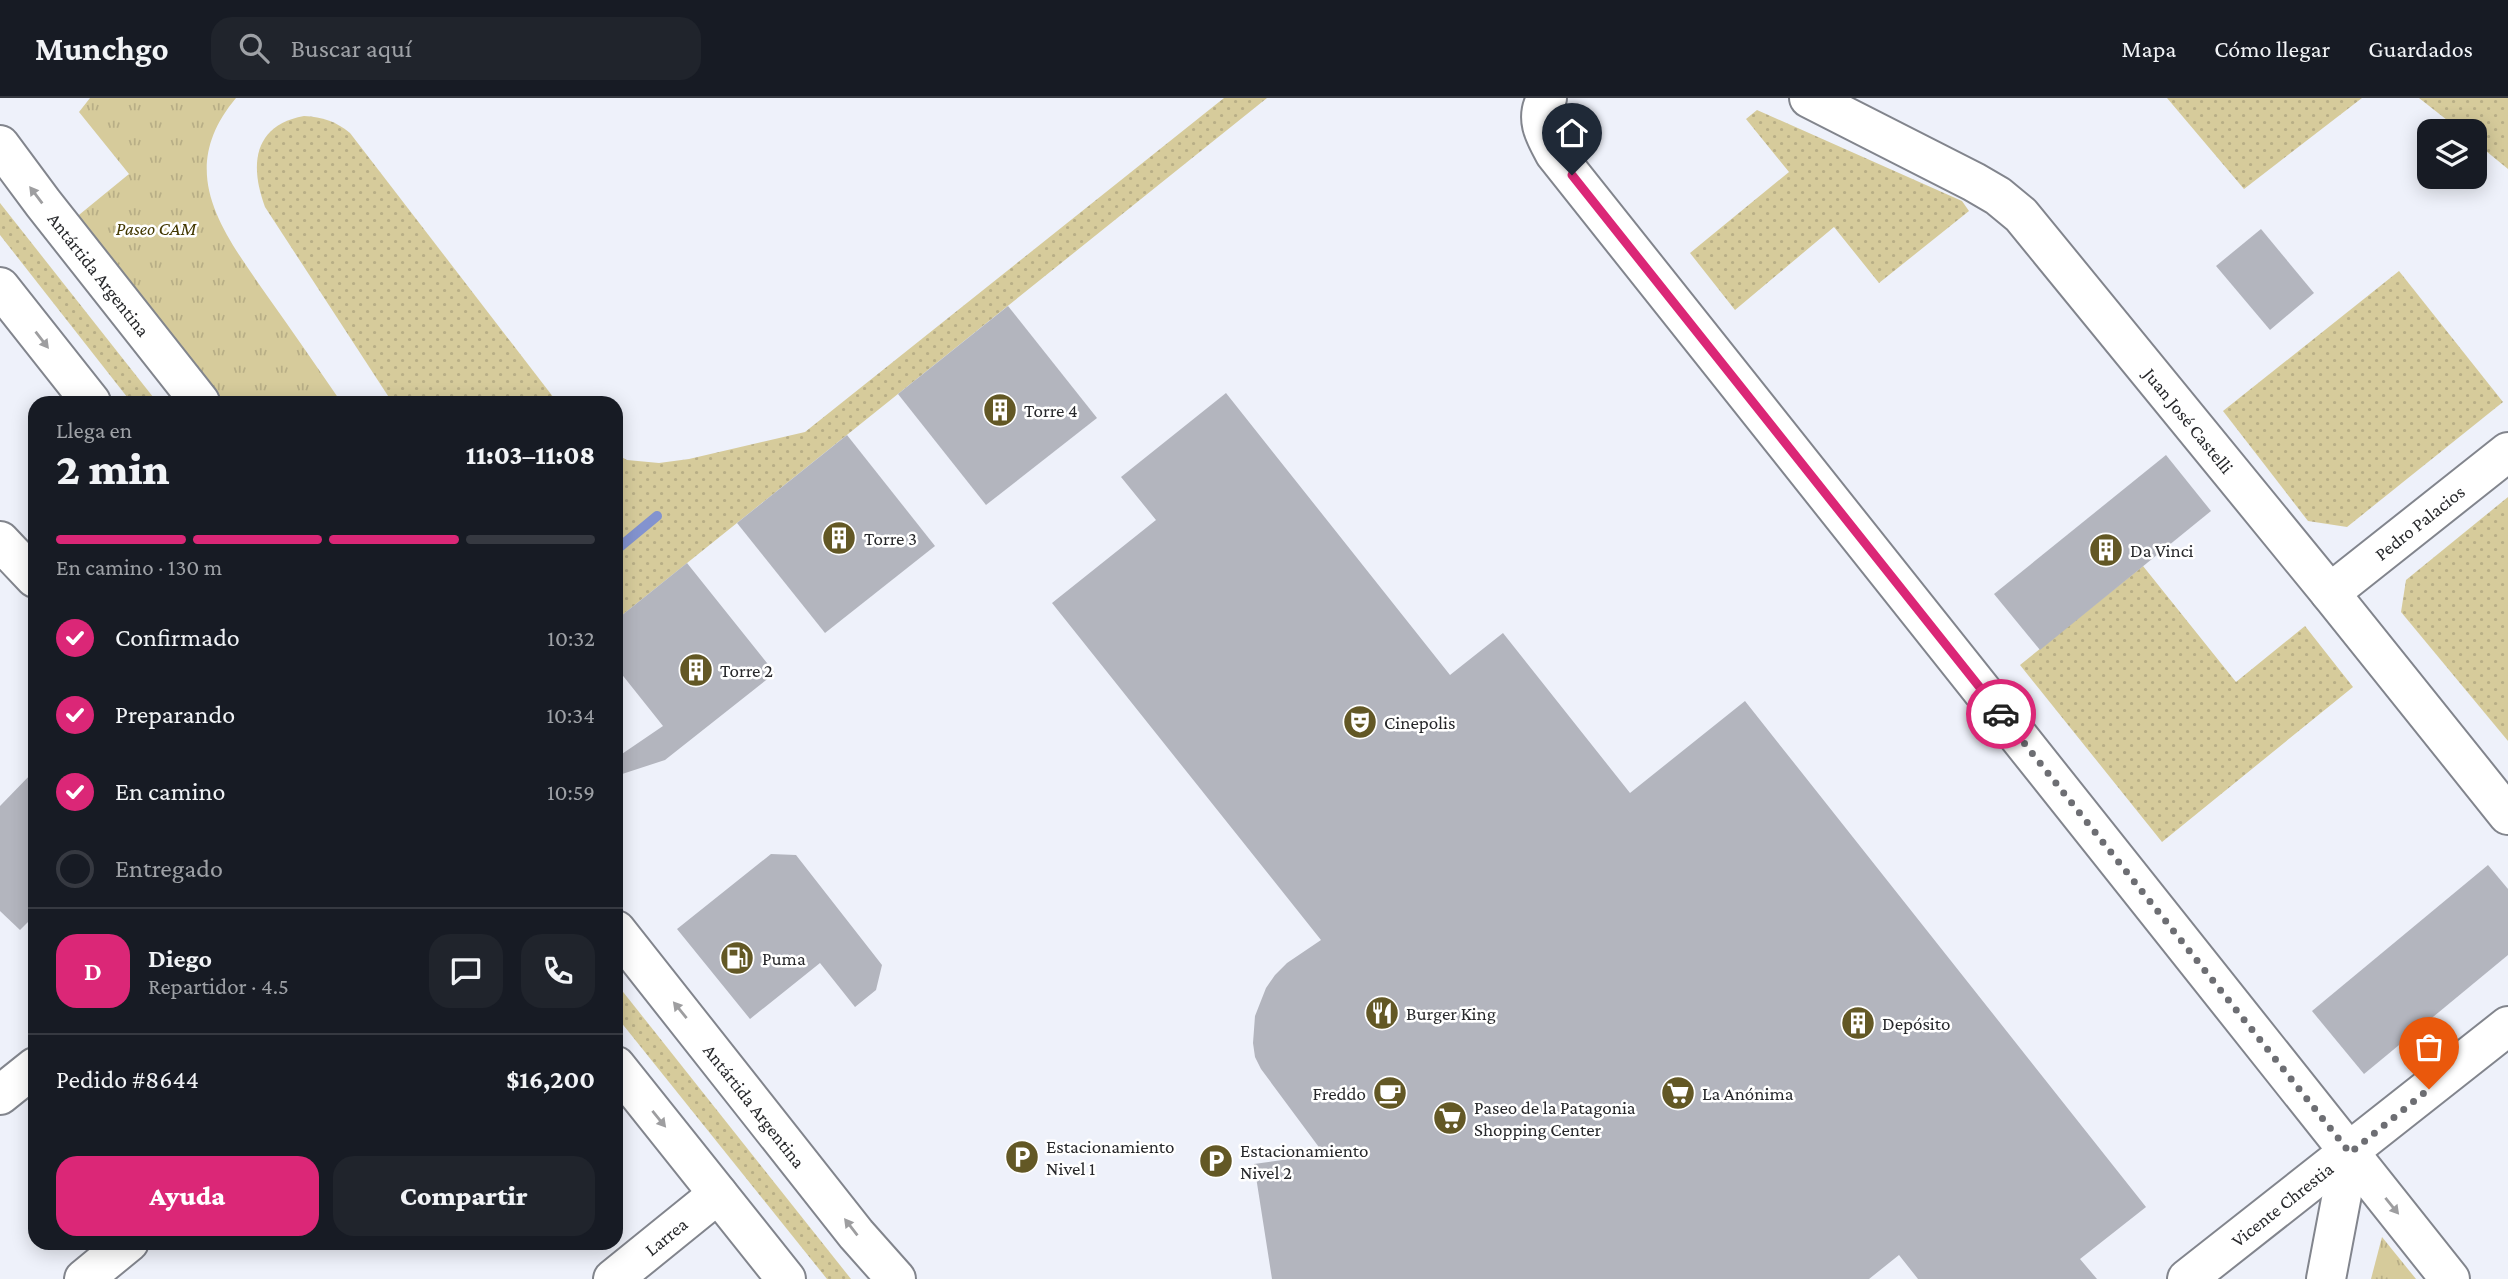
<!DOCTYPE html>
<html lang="es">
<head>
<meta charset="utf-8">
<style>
  body { margin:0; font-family:"Crimson Pro",serif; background:#20242c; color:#f1f3f6; height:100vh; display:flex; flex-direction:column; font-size:26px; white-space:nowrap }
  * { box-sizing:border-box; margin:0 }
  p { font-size:23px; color:#9ea1a6 }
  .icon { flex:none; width:38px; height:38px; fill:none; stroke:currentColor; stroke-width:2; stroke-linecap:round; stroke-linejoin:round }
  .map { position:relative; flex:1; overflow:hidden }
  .details { position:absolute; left:28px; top:298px; width:595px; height:854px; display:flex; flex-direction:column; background:#171b24; border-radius:21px; box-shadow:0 4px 18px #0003 }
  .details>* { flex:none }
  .tools { position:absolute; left:2417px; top:21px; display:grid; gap:14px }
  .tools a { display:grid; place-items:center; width:70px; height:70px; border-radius:14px; background:#171b24; box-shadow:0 4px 18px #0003; font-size:35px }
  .pin { position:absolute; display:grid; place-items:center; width:60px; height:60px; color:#fff; margin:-72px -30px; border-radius:50% 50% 50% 0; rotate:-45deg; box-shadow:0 0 7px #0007 }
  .pin .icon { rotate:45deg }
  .courier { position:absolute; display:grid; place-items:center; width:70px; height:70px; margin:-35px; border:5px solid #db2777; border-radius:50%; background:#fff; color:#222; box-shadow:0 2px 9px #0007 }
  .summary em { font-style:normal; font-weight:800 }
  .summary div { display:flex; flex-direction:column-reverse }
  .summary { display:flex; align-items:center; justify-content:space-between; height:119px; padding:0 28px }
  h1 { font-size:46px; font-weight:800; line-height:52px }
  .bar { display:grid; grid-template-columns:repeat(4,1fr); gap:10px 7px; align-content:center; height:84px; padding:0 28px }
  .bar i { height:9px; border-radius:5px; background:#363941 }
  .bar .active { background:#db2777 }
  .bar p { grid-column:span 4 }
  .line { display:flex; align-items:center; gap:18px; padding:0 28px; border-top:2px solid #363941 }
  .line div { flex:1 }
  .round { display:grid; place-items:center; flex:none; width:74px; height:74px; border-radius:21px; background:#20242c }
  ol { padding:0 28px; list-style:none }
  li { display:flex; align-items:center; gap:21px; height:77px }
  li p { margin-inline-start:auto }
  li .icon { padding:7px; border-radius:50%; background:#db2777; color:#fff; stroke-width:4 }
  li:last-child { color:#9ea1a6 }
  li i { width:38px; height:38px; border:4px solid #363941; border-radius:50% }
  .button { display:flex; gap:14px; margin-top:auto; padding:14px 28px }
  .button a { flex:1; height:80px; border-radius:21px; background:#db2777; color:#fff; font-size:28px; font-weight:800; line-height:80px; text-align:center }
  .button a+a { background:#20242c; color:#f1f3f6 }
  header { display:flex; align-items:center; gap:42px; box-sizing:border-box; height:98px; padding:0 35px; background:#171b24; border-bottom:2px solid #363941 }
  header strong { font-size:33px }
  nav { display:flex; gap:38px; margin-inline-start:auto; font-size:24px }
  .search { width:490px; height:63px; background:#20242c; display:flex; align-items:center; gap:18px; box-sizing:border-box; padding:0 24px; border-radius:21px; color:#9ea1a6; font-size:26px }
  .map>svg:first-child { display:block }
</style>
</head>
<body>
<header>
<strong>Munchgo</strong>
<div class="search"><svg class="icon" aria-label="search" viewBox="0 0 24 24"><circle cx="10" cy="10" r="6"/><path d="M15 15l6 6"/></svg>Buscar aquí</div>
<nav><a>Mapa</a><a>Cómo llegar</a><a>Guardados</a></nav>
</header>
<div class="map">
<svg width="2508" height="1181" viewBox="0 0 2508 1181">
  <defs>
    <pattern id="grass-dots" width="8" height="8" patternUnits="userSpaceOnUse" patternTransform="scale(1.75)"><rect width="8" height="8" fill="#d6cb9b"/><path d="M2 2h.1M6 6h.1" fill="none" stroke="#b8ae86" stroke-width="1.8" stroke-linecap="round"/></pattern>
    <pattern id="park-tufts" width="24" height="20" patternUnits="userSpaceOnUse" patternTransform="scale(1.75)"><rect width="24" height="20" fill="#d6cb9b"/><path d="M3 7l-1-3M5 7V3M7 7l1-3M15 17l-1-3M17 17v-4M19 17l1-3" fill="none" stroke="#b8ae86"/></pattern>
  </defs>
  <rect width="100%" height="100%" fill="#eef1fa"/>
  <g fill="url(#grass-dots)">
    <path d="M1224,0h43l-651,522v-166l11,6 32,3 30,-4 116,-27z"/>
    <path d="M2167,0h195l-118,91z"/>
    <path d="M2419,0h89v71l-33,-27 -1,-11h-13z"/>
    <path d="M1757,12l205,91 7,10 -90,72 -45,-56 -99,83 -45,-57 99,-81 -43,-53z"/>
    <path d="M304,18c19,1 31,5 46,17l207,269h-165l-127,-195c-16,-43 -11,-82 39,-91z"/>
    <path d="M0,105l157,199h-26l-131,-167z"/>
    <path d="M2399,173l104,131 -156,125 -39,-6 -85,-110z"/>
    <path d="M2508,399v244l-107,-129 5,-32z"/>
    <path d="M2143,468l93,116 69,-56 48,61 -191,155 -142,-177z"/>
    <path d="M616,885l235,296h-24l-211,-263z"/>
  </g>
  <g fill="url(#park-tufts)">
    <path d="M90,0h146c-62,74 -13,134 32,199 25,35 49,70 73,105h-124l-143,-183 55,-45 -50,-62z"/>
    <path d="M2382,1139l34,42h-45z"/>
  </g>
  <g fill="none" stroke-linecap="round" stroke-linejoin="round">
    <path stroke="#8393cf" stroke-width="10" d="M616,452l41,-34"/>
  </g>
  <g fill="#b3b5be">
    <path d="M2261,131l53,64 -44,37 -54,-64z"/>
    <path d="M1008,208l89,112 -111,87 -88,-111z"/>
    <path d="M1226,295l224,282 53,-42 127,160 115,-92 401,506 -66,52 17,20h-179l-19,-24 -30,24h-597l-18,-115 70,-10 -63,-85 -6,-12 -2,-14 2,-27 11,-28 9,-13 12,-12 34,-23 -269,-337 104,-83 -35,-43z"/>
    <path d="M847,337l88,111 -110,87 -88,-110z"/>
    <path d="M2166,357l45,56 -171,139 -46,-56z"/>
    <path d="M687,465l88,110 -110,87 -49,16v-18l47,-32 -47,-59v-47z"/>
    <path d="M35,672v145l-15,15 -20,-19v-105z"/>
    <path d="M771,756l25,1 86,110 -6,25 -21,17 -35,-44 -70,56 -73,-90z"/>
    <path d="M2488,767l20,24v66l-144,119 -52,-63z"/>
  </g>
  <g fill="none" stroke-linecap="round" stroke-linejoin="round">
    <g stroke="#82858d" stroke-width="42">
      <g id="minor">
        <path d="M1547,0c-13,20 -2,38 8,56l895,1125"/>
        <path id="s1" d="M1809,0l165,84 24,14 23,19 309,378 178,222"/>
        <path d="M0,443l35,37"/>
        <path id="s2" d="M2330,495l178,-141"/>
        <path d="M0,997l35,-28"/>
        <path d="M84,1181l45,-37"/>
        <path id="s3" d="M613,1181l105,-85"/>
        <path d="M2326,1181l24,-127"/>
      </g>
    </g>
    <g stroke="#82858d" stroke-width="42">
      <g id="major">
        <path id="s4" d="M0,47l43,58 157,199"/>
        <path d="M0,189l91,115"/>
        <path id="s5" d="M616,832l240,304 40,45"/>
        <path d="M616,968l170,213"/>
        <path id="s6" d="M2187,1181l321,-253"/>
      </g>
    </g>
    <use href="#minor" stroke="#fff" stroke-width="38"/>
    <use href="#major" stroke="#fff" stroke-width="38"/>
  </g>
  <defs><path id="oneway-solid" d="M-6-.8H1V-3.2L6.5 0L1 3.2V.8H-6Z" transform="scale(1.75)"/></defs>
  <g fill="#9e9ea0">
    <use href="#oneway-solid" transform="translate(36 97) rotate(-127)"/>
    <use href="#oneway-solid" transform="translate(42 242) rotate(52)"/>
    <use href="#oneway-solid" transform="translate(680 912) rotate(-129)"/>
    <use href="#oneway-solid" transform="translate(659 1021) rotate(51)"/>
    <use href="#oneway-solid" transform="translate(2392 1108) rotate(51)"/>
    <use href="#oneway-solid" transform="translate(851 1129) rotate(-128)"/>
  </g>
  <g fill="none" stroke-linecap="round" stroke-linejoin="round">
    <path stroke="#6d6e73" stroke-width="7" stroke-dasharray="0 12.6" d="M2001,616l349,439 79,-64"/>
    <path stroke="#db2777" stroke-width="9" d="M1572,77l429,539"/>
  </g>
  <defs>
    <g id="building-disc" transform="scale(1.75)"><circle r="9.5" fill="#635825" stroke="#fff"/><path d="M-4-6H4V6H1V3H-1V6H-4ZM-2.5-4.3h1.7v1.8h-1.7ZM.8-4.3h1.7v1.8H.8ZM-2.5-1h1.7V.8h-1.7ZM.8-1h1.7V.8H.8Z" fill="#fff"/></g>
    <g id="theatre-disc" transform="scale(1.75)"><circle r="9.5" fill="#635825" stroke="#fff"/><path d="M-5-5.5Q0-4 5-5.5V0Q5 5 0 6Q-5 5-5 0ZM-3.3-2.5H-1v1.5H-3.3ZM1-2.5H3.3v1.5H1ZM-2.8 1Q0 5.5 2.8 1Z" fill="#fff"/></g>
    <g id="fuel-disc" transform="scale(1.75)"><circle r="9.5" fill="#635825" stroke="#fff"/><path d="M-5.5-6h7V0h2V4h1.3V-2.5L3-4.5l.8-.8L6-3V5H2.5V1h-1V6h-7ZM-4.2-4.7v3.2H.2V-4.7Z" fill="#fff"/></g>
    <g id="restaurant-disc" transform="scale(1.75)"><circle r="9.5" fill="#635825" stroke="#fff"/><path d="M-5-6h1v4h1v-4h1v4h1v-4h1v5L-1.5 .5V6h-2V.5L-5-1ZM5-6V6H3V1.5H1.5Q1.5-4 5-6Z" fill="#fff"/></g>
    <g id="cafe-disc" transform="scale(1.75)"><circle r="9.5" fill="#635825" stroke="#fff"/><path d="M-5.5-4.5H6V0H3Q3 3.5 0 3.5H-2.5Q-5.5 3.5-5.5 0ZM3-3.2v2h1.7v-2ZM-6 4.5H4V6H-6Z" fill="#fff"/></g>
    <g id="supermarket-disc" transform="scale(1.75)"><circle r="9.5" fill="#635825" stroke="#fff"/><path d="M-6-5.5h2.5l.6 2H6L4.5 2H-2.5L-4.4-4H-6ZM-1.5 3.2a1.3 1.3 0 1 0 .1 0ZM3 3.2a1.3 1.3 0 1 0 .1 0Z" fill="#fff"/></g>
    <g id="parking-disc" transform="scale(1.75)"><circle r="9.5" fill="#635825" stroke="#fff"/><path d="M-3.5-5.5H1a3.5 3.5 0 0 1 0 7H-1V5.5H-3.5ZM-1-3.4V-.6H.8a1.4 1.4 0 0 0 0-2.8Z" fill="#fff"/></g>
  </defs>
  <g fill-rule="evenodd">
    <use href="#building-disc" x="1000" y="312"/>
    <use href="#building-disc" x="839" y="440"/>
    <use href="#building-disc" x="2106" y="452"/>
    <use href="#building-disc" x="696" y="572"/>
    <use href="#theatre-disc" x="1360" y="624"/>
    <use href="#fuel-disc" x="737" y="860"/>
    <use href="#restaurant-disc" x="1382" y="915"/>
    <use href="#building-disc" x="1858" y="925"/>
    <use href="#cafe-disc" x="1390" y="995"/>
    <use href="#supermarket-disc" x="1678" y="995"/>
    <use href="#supermarket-disc" x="1450" y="1020"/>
    <use href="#parking-disc" x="1022" y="1059"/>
    <use href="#parking-disc" x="1216" y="1063"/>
  </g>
  <g text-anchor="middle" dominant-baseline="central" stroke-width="5" stroke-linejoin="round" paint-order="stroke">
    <g font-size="19" font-style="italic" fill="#433800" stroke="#fff">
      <text x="156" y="130">Paseo CAM</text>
    </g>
    <g font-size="19" fill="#27282b" stroke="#fff">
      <text stroke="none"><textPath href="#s4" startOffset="163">Antártida Argentina</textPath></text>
      <text stroke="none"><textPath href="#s1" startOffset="508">Juan José Castelli</textPath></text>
      <text stroke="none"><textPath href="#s2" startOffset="114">Pedro Palacios</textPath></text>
      <text stroke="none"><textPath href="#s5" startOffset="224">Antártida Argentina</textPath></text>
      <text stroke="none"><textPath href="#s6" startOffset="121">Vicente Chrestia</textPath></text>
      <text stroke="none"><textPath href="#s3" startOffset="68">Larrea</textPath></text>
    </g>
    <g font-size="19" fill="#27282b" stroke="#fff" text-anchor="start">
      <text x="1024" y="312">Torre 4</text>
      <text x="864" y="440">Torre 3</text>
      <text x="2130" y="452">Da Vinci</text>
      <text x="720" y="572">Torre 2</text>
      <text x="1384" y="624">Cinepolis</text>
      <text x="762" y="860">Puma</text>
      <text x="1406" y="915">Burger King</text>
      <text x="1882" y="925">Depósito</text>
      <text x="1366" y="995" text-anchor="end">Freddo</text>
      <text x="1702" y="995">La Anónima</text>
      <text x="1474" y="1009">Paseo de la Patagonia<tspan x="1474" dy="22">Shopping Center</tspan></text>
      <text x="1046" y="1048">Estacionamiento<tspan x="1046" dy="22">Nivel 1</tspan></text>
      <text x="1240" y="1052">Estacionamiento<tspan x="1240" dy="22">Nivel 2</tspan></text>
    </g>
  </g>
</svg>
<div class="tools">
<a><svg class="icon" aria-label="layers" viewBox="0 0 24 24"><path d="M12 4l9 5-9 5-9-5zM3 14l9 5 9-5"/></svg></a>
</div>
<div class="pin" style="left:2429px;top:991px;background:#ea580c"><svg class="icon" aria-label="bag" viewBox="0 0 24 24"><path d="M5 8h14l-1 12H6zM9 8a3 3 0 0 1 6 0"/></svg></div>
<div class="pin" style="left:1572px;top:77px;background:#1f2937"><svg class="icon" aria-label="home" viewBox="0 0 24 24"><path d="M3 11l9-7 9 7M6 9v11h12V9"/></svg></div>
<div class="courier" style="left:2001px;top:616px"><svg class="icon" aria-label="car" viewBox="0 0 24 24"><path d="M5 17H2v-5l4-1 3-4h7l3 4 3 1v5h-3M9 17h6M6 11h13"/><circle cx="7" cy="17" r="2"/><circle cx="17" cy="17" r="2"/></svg></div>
<section class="details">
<div class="summary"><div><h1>2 min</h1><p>Llega en</p></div><em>11:03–11:08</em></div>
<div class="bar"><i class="active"></i><i class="active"></i><i class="active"></i><i></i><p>En camino · 130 m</p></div>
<ol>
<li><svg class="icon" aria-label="check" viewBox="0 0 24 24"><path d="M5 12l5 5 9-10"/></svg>Confirmado<p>10:32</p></li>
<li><svg class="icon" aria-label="check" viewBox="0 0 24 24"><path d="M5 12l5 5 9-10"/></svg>Preparando<p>10:34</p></li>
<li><svg class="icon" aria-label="check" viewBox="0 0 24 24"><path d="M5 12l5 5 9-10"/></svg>En camino<p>10:59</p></li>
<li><i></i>Entregado</li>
</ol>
<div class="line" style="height:126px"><b class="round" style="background:#db2777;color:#fff">D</b><div><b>Diego</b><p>Repartidor · 4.5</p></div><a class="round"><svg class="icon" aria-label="chat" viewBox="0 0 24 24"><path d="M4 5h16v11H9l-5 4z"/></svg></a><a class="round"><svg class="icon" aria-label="phone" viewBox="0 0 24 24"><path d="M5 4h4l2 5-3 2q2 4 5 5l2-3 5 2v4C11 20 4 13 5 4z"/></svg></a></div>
<div class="line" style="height:91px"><div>Pedido #8644</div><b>$16,200</b></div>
<div class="button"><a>Ayuda</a><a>Compartir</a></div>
</section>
</div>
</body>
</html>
